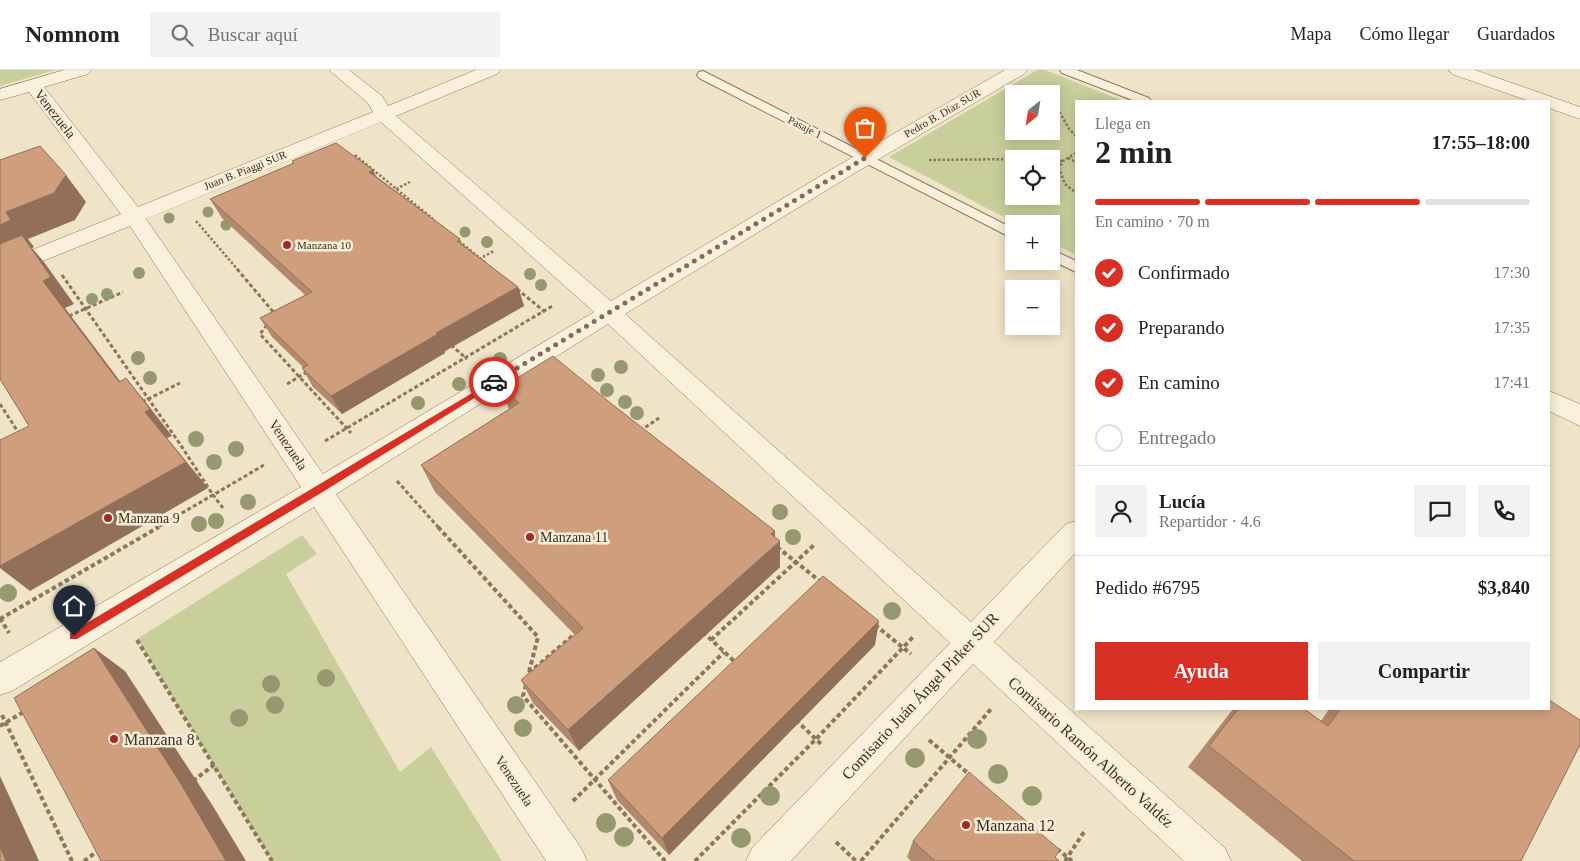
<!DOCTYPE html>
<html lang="es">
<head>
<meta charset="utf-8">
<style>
  body { margin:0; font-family:"Times New Roman",serif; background:#f2f2f2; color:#222; height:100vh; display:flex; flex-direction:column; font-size:19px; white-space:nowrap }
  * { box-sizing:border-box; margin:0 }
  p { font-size:16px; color:#767676 }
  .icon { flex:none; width:28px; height:28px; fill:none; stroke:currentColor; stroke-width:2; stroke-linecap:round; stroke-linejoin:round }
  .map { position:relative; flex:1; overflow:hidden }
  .sheet { position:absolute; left:1075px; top:30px; width:475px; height:610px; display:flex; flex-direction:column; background:#fff; border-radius:0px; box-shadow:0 2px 12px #0003 }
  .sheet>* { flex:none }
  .needle { width:32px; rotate:210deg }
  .tools { position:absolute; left:1005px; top:15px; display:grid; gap:10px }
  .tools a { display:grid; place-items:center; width:55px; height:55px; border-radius:0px; background:#fff; box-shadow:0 2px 12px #0003; font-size:25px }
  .pin { position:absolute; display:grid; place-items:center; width:42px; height:42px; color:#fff; margin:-51px -21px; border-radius:50% 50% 50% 0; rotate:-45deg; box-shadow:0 0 5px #0007 }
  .pin .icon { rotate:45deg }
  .courier { position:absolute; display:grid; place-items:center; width:50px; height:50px; margin:-25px; border:4px solid #d93025; border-radius:50%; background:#fff; color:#222; box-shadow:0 1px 6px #0007 }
  .overview em { font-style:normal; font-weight:600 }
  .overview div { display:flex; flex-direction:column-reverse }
  .overview { display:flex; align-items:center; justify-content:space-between; height:85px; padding:0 20px }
  h1 { font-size:32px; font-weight:600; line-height:38px }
  .bar { display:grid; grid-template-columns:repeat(4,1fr); gap:8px 5px; align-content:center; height:60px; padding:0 20px }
  .bar i { height:6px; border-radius:4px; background:#e0e0e0 }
  .bar .current { background:#d93025 }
  .bar p { grid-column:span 4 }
  .line { display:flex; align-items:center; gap:12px; padding:0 20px; border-top:1px solid #e0e0e0 }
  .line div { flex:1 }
  .round { display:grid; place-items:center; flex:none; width:52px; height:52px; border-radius:0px; background:#f2f2f2 }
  ol { padding:0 20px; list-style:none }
  li { display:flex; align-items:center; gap:15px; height:55px }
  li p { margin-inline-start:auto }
  li .icon { padding:5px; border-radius:50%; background:#d93025; color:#fff; stroke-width:4 }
  li:last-child { color:#767676 }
  li i { width:28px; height:28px; border:2px solid #e0e0e0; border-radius:50% }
  .action { display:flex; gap:10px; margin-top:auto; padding:10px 20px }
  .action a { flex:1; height:58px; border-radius:0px; background:#d93025; color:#fff; font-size:20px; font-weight:600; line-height:58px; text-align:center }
  .action a+a { background:#f2f2f2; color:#222 }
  header { display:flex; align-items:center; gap:30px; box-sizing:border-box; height:70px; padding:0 25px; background:#fff; border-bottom:1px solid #e0e0e0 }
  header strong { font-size:24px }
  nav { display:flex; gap:28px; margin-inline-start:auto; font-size:18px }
  .search { width:350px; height:45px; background:#f2f2f2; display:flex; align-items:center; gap:12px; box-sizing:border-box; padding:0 18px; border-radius:0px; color:#767676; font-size:19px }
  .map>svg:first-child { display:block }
</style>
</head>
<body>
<header>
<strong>Nomnom</strong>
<div class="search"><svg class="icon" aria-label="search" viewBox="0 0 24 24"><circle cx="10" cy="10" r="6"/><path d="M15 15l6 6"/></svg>Buscar aquí</div>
<nav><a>Mapa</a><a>Cómo llegar</a><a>Guardados</a></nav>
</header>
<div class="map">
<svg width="1580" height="791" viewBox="0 0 1580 791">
  <rect width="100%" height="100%" fill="#f0e4c8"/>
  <g fill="#c9cf9b" fill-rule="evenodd">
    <path d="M0,0h55l-55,16z"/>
    <path d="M1037,0h8l78,31h-47v154l-25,-13v-18h-34l-128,-67zM1014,24h37v37h-37zM1014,89h37v37h-37z"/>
    <path d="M302,465l15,19 -31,20 114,198 31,-25 71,114h-230l-135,-222z"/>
  </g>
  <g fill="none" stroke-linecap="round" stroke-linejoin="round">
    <g stroke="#8d765c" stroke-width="2">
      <g id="lane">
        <path d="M1060,0h17l72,28 2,3h-16l-73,-28z"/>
        <path d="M703,1l311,158v10l-315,-161 -2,-3 2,-3z"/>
        <path d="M1051,179l25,12v11l-25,-12z"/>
      </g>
    </g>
    <g stroke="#8d765c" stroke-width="1">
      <g id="street">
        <path d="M64,0h27l-3,4 -44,13 94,120 235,-95 -5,-9 -39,-33h20l33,26 6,10 88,-36h24l-3,4 -101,42 215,185 223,-133 171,-98h22l-3,4 -176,103 -223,137 346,308 95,-98 10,-3v31l-82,90 231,206 6,13h-47l-211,-197 -182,197h-45l6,-13 198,-205 -342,-319 -272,170 245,354 6,13h-41l-232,-354 -302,184 -12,4v-33l301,-175 -171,-261 -130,52v-15l121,-49 -92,-122 -29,8v-11zM381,52l213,190 -271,162 -177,-255z"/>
        <path d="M1449,0h26l105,37v12l-31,-11v-7h-20l-77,-27z"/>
        <path d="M1549,321l31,13v22l-31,-15z"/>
      </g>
    </g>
    <g stroke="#8d765c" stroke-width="2.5" stroke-dasharray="2.5 2" stroke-linecap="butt">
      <path d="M1051,26l18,33 7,7"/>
      <path d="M1076,83l-13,8 -4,7 6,16 11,9"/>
      <path d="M355,85l78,64"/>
      <path d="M1068,88l8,4"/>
      <path d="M929,90l87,-1"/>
      <path d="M1051,90l12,1"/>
      <path d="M396,119l14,-7"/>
      <path d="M196,151l42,49"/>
      <path d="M459,171l28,23"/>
      <path d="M479,189l15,-8"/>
    </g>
    <g stroke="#8d765c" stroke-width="3" stroke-dasharray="4 2.5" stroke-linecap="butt">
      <path d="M237,199l38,45"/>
      <path d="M62,205l118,169 33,51 -57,33"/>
      <path d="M517,219l28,23"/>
      <path d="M69,246l54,-24"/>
      <path d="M267,255l-7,9 91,99"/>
      <path d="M451,275l16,14"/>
      <path d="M287,314l20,-12"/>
      <path d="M142,332l38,-19"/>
      <path d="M0,334l20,31"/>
      <path d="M640,361l19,-13"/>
      <path d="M325,371l229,-136"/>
      <path d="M397,411l42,47"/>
      <path d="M223,438l-10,-13 51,-30"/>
    </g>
    <g stroke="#8d765c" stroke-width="4" stroke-dasharray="4.5 3" stroke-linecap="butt">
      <path d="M438,457l100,110 -10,39"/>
      <path d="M777,477l44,35"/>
      <path d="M0,548l9,15"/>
      <path d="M0,549l159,-92"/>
      <path d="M875,555l36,29"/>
      <path d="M703,562l32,30"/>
      <path d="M137,570l135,221"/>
      <path d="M711,570l103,-95"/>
      <path d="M529,603l48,-41"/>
      <path d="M526,615l-3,11 142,165"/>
      <path d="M2,645l70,146"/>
      <path d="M796,650l26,25"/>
      <path d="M0,656l25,-15"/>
      <path d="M929,670l41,35"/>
      <path d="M193,711l21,-16"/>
      <path d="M573,731l151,-149"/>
      <path d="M836,772l20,19"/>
      <path d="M1057,779l15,12"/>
      <path d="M84,791l15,-11"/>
      <path d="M695,791l121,-122 98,-103"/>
      <path d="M861,791l130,-152"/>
      <path d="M1065,791l19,-29"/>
    </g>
    <use href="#lane" fill="#faf1dc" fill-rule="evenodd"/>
    <use href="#street" fill="#faf1dc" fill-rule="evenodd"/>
  </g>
  <g fill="#96986f">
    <circle cx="208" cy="142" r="5.5"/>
    <circle cx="169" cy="148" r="5.5"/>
    <circle cx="226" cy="155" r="5.5"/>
    <circle cx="465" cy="162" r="5.5"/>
    <circle cx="487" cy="172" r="6"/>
    <circle cx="139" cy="203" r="6"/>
    <circle cx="530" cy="204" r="6"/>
    <circle cx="541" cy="215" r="6"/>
    <circle cx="107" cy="224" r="6"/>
    <circle cx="92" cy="229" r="6"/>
    <circle cx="138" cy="288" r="7"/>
    <circle cx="500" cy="289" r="7"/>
    <circle cx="621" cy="297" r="7"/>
    <circle cx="598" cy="305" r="7"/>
    <circle cx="150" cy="308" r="7"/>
    <circle cx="459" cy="314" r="7"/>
    <circle cx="607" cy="320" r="7"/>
    <circle cx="625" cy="332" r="7"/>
    <circle cx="418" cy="333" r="7"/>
    <circle cx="637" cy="343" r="7"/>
    <circle cx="196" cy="369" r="8"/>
    <circle cx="236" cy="379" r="8"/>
    <circle cx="214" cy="392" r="8"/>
    <circle cx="248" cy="432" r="8"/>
    <circle cx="780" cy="442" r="8"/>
    <circle cx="216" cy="451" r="8"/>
    <circle cx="199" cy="454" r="8"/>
    <circle cx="793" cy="467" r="8"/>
    <circle cx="8" cy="523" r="9"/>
    <circle cx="892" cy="541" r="9"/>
    <circle cx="326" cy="608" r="9"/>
    <circle cx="271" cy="614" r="9"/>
    <circle cx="275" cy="635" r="9"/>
    <circle cx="516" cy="635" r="9"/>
    <circle cx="239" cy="648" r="9"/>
    <circle cx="523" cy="658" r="9"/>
    <circle cx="977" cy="669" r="10"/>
    <circle cx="915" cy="688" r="10"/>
    <circle cx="998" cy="704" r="10"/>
    <circle cx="770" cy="726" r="10"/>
    <circle cx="1032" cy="726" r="10"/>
    <circle cx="606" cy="753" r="10"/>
    <circle cx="624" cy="767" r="10"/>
    <circle cx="741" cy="768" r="10"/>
  </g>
  <g fill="#b2896c">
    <path d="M292,91l81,9 3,6 84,63 2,5 56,43 6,19 -79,45v2l-103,61 -29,-27 -11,-19 1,-1 -31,-30 -12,-19 45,-23 -83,-77 -12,-19 83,-35z"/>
    <path d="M501,318l112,17 162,126v6l5,30 -201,184 -46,-48 -12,-23 54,-45 -140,-143 -14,-27 88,-56z"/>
    <path d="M875,575l-206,210 -52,-55 -9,-20z"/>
    <path d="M1233,639h71l17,12 8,-12h220l-28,152h-219l-114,-94z"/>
    <path d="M913,771l142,16 4,4h-148l-4,-4z"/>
  </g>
  <g fill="#916f58">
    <path d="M373,100l8,19 -12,-17z"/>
    <path d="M66,105l20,27 -11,18 -47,19 6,8 -2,1 12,14 30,42 -9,4 76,101 -141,-148v-36l6,-13z"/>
    <path d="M518,217l6,19 -79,45v2l-103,61 -11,-18 105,-63z"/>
    <path d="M126,308l22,27 24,31 -5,2 41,50 -178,103 -30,-23v-2l145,-154z"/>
    <path d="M775,461v15l5,-5v26l-201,184 -11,-21z"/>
    <path d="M879,551l-4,24 -206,210 -7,-17z"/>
    <path d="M94,578l31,23 86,132 35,58h-20z"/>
    <path d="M0,706l39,85h-33l-6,-14z"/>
  </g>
  <g fill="#cf9f7d" stroke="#916f58">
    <path d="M336,73l37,27 -4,2 91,67 -3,2 61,46 -82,46 2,1 -107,62 -29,-28 6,-3 -48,-47 52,-26 -102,-93 84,-36 -2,-2z"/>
    <path d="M40,76l26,29 -12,18 -48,19 5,8 -11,5v-65z"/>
    <path d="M22,165l29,42 -8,4 76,101 7,-4 24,31 -5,3 41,50 -186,104v-126l29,-14 -29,-47v-135z"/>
    <path d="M553,286l60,49 162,126 -4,3 9,7 -212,189 -47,-50 62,-52 -162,-163 98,-62 -18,-15z"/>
    <path d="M823,506l56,45 -217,217 -54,-58z"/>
    <path d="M94,578l87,136 45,77h-125l-35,-67 -52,-96z"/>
    <path d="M1549,630l31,20v25l-59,116h-167l-145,-115 29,-37h66l24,17 12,-17h209z"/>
    <path d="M969,702l91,78 -5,7 4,4h-124l-22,-20z"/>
    <path d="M0,777l6,14h-6z"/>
  </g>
  <path fill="#d93025" d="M494,310l3,1v3l-176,109 -244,146h-7v-6z"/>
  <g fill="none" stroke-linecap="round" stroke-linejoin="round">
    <path stroke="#7c6e5b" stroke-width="5" stroke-dasharray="0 9" d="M494,312l371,-224"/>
  </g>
  <g fill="#9e2a2b" stroke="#f7eed8" stroke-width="2">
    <circle cx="287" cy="175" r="5"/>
    <circle cx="108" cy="448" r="5"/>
    <circle cx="530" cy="467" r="5"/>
    <circle cx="114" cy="669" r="5"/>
    <circle cx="966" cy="755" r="5"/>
  </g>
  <g text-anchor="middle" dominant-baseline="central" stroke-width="5" stroke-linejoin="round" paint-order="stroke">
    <g font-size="11" fill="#3d2e20" stroke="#f7eed8">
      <text transform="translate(942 43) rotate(-30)">Pedro B. Díaz SUR</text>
      <text transform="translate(805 57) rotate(27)">Pasaje 1</text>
      <text transform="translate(245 100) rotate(-22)">Juan B. Piaggi SUR</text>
    </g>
    <g font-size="11" fill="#3d2e20" stroke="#f7eed8" text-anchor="start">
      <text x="297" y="175">Manzana 10</text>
    </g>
    <g font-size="14" fill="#3d2e20" stroke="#f7eed8">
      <text transform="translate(55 44) rotate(52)">Venezuela</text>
      <text transform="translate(288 375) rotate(56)">Venezuela</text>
      <text transform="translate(514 711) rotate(56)">Venezuela</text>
    </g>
    <g font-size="14" fill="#3d2e20" stroke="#f7eed8" text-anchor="start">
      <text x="118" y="448">Manzana 9</text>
      <text x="540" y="467">Manzana 11</text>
    </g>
    <g font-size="16" fill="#3d2e20" stroke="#f7eed8">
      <text transform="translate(920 626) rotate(-47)">Comisario Juán Ángel Pirker SUR</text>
      <text transform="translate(1091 682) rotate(42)">Comisario Ramón Alberto Valdéz</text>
    </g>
    <g font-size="16" fill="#3d2e20" stroke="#f7eed8" text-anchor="start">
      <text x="124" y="669">Manzana 8</text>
      <text x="976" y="755">Manzana 12</text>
    </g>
  </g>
</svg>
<div class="tools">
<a><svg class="needle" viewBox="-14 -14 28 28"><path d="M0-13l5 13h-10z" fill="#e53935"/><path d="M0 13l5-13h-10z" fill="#767676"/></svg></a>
<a><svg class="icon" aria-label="locate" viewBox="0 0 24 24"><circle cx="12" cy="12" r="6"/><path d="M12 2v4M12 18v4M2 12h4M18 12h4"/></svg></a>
<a>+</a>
<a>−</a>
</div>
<div class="pin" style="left:865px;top:88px;background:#ea580c"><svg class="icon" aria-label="bag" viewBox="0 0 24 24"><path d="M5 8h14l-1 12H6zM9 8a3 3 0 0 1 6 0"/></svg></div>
<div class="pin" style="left:74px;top:566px;background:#1f2937"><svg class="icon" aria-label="home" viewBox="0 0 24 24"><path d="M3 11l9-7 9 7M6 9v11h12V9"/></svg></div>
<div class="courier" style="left:494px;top:312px"><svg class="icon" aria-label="car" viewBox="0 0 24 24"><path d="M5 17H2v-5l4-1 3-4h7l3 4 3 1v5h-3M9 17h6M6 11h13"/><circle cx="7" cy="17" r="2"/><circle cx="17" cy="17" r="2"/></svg></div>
<section class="sheet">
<div class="overview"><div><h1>2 min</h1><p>Llega en</p></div><em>17:55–18:00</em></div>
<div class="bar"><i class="current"></i><i class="current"></i><i class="current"></i><i></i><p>En camino · 70 m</p></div>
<ol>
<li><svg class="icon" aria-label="check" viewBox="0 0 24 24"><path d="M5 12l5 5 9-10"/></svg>Confirmado<p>17:30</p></li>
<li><svg class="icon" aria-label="check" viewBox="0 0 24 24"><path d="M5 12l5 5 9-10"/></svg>Preparando<p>17:35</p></li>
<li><svg class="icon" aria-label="check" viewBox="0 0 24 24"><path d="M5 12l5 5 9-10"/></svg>En camino<p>17:41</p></li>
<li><i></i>Entregado</li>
</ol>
<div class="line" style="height:90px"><a class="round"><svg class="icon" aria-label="person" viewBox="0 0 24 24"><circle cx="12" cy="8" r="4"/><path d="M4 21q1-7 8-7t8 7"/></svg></a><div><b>Lucía</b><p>Repartidor · 4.6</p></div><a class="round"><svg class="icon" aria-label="chat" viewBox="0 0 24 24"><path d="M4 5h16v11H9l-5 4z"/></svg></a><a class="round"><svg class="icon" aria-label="phone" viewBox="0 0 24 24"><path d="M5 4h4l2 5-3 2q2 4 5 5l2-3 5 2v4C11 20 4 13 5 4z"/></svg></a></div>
<div class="line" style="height:65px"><div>Pedido #6795</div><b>$3,840</b></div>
<div class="action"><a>Ayuda</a><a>Compartir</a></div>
</section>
</div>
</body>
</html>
